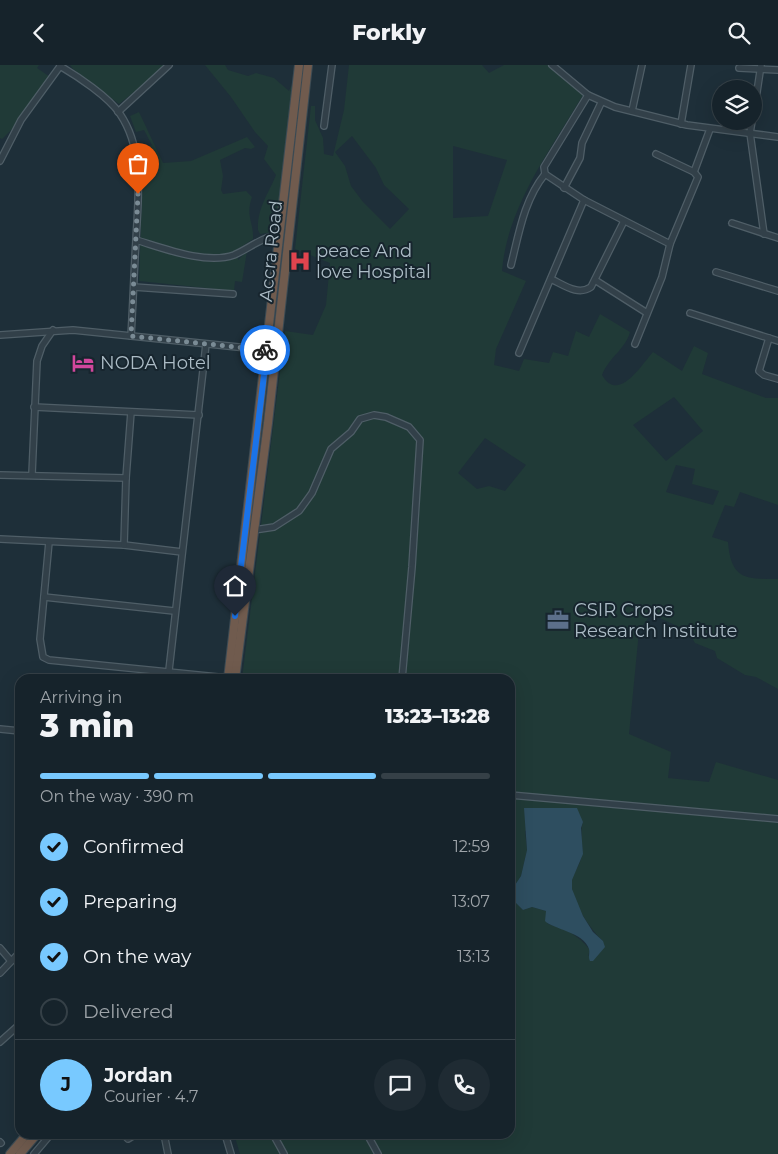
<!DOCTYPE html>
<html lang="en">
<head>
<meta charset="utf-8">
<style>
  body { margin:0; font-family:Montserrat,sans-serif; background:#1f2b33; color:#f1f3f6; height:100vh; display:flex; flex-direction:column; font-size:19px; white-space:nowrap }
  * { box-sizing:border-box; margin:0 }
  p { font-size:16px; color:#9ea4a9 }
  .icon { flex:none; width:28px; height:28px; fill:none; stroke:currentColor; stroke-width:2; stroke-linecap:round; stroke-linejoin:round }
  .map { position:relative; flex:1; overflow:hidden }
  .details { position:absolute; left:15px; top:609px; width:500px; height:465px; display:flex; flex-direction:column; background:#16232b; border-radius:15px; box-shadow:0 5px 20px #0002,0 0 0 1px #354047 }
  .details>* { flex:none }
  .tools { position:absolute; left:712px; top:15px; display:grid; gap:10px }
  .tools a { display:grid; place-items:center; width:50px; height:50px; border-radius:50%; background:#16232b; box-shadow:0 5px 20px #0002,0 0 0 1px #354047; font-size:25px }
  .pin { position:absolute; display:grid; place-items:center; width:42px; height:42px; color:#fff; margin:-51px -21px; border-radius:50% 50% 50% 0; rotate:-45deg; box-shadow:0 0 5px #0007 }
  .pin .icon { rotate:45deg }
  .courier { position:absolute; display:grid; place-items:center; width:50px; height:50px; margin:-25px; border:4px solid #1a73e8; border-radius:50%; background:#fff; color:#222; box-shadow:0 1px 6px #0007 }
  .summary em { font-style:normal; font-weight:800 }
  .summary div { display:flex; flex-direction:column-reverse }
  .summary { display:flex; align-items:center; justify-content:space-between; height:85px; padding:0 25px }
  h1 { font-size:32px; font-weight:800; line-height:38px }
  .bar { display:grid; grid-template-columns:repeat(4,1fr); gap:8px 5px; align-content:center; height:60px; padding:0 25px }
  .bar i { height:6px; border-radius:4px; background:#354047 }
  .bar .current { background:#78c9ff }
  .bar p { grid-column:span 4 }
  .line { display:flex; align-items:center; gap:12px; padding:0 25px; border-top:1px solid #354047 }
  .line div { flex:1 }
  .round { display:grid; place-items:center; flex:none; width:52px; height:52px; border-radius:26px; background:#1f2b33 }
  ol { padding:0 25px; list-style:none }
  li { display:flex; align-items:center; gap:15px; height:55px }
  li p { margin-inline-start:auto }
  li .icon { padding:5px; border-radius:50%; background:#78c9ff; color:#111; stroke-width:4 }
  li:last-child { color:#9ea4a9 }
  li i { width:28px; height:28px; border:2px solid #354047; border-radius:50% }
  header { display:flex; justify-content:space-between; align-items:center; height:65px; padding:0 25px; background:#16232b; font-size:22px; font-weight:800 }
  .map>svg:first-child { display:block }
</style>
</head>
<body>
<header><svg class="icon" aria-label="back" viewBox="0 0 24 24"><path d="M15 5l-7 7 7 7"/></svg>Forkly<svg class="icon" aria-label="search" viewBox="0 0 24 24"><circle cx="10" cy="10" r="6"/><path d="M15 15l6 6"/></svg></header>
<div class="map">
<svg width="778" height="1089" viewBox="0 0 778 1089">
  <rect width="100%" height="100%" fill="#1e2f39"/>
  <g fill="#203a37" fill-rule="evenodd">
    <path d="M0,0h39l-2,3 13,9 -37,51 -11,11 -2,-1z"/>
    <path d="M70,0h98l-49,39 -46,-35z"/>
    <path d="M205,0h20l3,5 20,6 8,-3 18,5 15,13 2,-5 4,1 -15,127h-6l-1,18 -13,2 -2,-4c-1,-22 10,-35 18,-55l-12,-16 4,-13 -13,-14 -24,-35z"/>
    <path d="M349,0h133l7,8 15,-8h45l34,30c-32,54 -76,112 -81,176l24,10 -30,68 -2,16 25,6 5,-12 25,4 4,-11 15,4 8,-25 13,6 11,-23 30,18c-5,18 -21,25 -28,43 16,28 38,-8 51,-23l29,19 12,-25 14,7 -6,21 64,24h12v107l-38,-13 -6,15 -9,-2 -13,32 16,5c3,38 18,37 50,37v110l-22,-12 -11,-2 -28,-17 -2,-7 -20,-8 -7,-12 -37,-17 -12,17 -10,103 42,18 -3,26 41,4 7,-20 62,18v374h-538l-6,-20h276v-455h-268l43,-348 28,4 13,-30 4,-42 -35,-14 16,-143h4v14l8,18 1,16 9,2 11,-46zM352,71l24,32 8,17 25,24 -19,20 -27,-27 -12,-16 -6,-20 -10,-14zM453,81l54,14 -19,56 -35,2zM674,332l29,34 -37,30 -33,-36zM485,373l41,27 -21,26 -16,-5 -12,3 -19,-16zM676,400l19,4 -3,15 27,7 -6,14 -47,-13zM583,756c-3,11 0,21 -1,32 0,9 -7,17 -10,26 -4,18 18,50 31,62l-15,15 2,-6c-11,-14 -25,-22 -42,-26l-2,-13 -14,-4 -9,3 -8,-8v-17l6,-9 6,-26 -2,-19z"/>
    <path d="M139,47l24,51 28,-2 56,-24 8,10 -4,2 -6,-1 -25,12 3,16 -2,14 2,4 23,-3 6,6c-7,20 2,25 1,42l-15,10v11l9,-9 -5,31 -7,-1 -1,10 -95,-10 4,-113 2,-1 -4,-18 11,-4 -8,-15 -8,2 -6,-16z"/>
  </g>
  <path fill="#2e4e60" d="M524,743h53l6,14 -2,6 2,26 -11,26v9l11,27 10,16 10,9 2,6 -12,14h-3c-2,-4 0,-8 -1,-12 -5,-17 -37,-20 -44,-28l1,-10 -14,-4 -9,3 -8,-8v-17l6,-9 6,-26z"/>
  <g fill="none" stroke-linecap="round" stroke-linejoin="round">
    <g stroke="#4f5e67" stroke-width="8">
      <g id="minor">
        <path d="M552,0l36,30 27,12 72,18 91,12"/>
        <path d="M60,1c17,10 49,31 60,48 25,37 18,84 16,126 -2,32 -3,64 -5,96"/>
        <path d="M739,3l39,2"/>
        <path d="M588,30l-44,72 1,7 39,26 86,44"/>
        <path d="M632,46l10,-46"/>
        <path d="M118,47l51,-47"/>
        <path d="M754,47l7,-47"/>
        <path d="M752,56l-2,12 14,101"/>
        <path d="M681,59l10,-59"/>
        <path d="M324,61l8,-61"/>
        <path d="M0,96l21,-41 40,-55"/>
        <path d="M694,107l16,-43"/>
        <path d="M564,123l16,-30 2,-15 19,-40"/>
        <path d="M732,158l46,15"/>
        <path d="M136,175c27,8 70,25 98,15 16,-7 26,-17 45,-21"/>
        <path d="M511,200c8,-32 13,-65 34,-91"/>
        <path d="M716,207l62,19"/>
        <path d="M551,214c13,6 27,17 40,8l33,-66"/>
        <path d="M595,215l52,33"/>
        <path d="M134,222l99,7"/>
        <path d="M690,248l88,28"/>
        <path d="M0,270l73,-5 194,20"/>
        <path d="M769,273l-10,33 5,4 14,4"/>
        <path d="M635,279l27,-67 8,-33 28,-67 -4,-5 -38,-18"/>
        <path d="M519,288l65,-153"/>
        <path d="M34,342l165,8"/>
        <path d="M32,409l5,-113 5,-15 11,-16"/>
        <path d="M0,410l126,3"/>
        <path d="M254,465l20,-3 25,-16 13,-18 19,-44 20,-17 9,-13 14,-4 12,2 23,10 11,13 -8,127 -10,112"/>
        <path d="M0,474l124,6 58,7"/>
        <path d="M49,477l-9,97 3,18 6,3 179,18"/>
        <path d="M124,480l2,-67 5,-66"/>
        <path d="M44,532l130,14"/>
        <path d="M168,614l38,-335"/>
        <path d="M0,664l20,2"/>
        <path d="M510,730l268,24"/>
        <path d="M0,883l11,13"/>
        <path d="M0,908l20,-21"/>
        <path d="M0,977l20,-18"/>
        <path d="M123,1069l5,5 8,-5"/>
        <path d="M164,1069l4,20"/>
        <path d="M225,1069l6,20"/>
        <path d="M273,1069l11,20"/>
        <path d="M367,1069l11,20"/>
        <path d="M0,1077l1,1"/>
        <path d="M34,1089l17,-20"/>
      </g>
    </g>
    <g stroke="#3c4b54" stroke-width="10">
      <g id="highway">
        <path d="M228,614l71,-614"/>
        <path d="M235,614l33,-256 40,-358"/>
        <path d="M10,1089l17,-20"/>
        <path d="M20,1089l17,-20"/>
      </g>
    </g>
    <use href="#minor" stroke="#324049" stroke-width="5.5"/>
    <use href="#highway" stroke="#705b4e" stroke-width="8"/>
  </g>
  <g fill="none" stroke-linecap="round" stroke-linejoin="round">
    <path stroke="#7a8b95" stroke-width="5" stroke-dasharray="0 9" d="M138,129l-7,142 134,14"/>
    <path stroke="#1a73e8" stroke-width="6" d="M235,551l32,-266h-2"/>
  </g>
  <defs>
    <g id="hospital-bare" transform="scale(1.725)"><path d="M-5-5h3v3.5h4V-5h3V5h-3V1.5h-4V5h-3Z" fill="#e0444e" stroke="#17252e" stroke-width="2.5" paint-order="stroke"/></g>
    <g id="hotel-bare" transform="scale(1.725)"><path d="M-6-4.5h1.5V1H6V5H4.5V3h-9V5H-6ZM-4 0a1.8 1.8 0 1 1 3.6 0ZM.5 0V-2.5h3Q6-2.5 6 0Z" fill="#d1479c" stroke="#17252e" stroke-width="2.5" paint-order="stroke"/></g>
    <g id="office-bare" transform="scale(1.725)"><path d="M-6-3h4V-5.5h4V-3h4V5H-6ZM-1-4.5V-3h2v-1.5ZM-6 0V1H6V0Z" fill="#5c6f8a" stroke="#17252e" stroke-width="2.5" paint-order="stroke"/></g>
  </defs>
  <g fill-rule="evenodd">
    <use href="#hospital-bare" x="300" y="196"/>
    <use href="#hotel-bare" x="83" y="298"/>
    <use href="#office-bare" x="558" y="555"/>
  </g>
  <g text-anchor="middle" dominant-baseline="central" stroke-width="4" stroke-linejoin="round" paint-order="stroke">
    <g font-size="18" fill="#acbcc6" stroke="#17252e">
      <text transform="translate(271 186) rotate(-84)">Accra Road</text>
    </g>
    <g font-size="18" fill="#acbcc6" stroke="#17252e" text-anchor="start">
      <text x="316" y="186">peace And<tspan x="316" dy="21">love Hospital</tspan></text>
      <text x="100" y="298">NODA Hotel</text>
      <text x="574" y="545">CSIR Crops<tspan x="574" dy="21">Research Institute</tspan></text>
    </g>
  </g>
</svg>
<div class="tools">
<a><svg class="icon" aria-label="layers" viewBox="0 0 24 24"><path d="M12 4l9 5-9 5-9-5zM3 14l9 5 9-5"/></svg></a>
</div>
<div class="pin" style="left:138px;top:129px;background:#ea580c"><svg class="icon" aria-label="bag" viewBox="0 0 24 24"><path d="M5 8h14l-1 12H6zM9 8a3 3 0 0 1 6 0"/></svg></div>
<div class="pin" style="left:235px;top:551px;background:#1f2937"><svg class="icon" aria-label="home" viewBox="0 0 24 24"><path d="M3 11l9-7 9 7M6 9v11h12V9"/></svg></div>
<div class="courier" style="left:265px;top:285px"><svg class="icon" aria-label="bike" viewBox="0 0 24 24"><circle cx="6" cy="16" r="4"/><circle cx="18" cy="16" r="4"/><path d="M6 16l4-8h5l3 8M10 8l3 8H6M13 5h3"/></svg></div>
<section class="details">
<div class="summary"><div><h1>3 min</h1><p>Arriving in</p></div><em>13:23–13:28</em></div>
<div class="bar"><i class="current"></i><i class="current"></i><i class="current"></i><i></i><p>On the way · 390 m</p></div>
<ol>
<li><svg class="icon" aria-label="check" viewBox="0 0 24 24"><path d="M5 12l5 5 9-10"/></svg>Confirmed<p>12:59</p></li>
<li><svg class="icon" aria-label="check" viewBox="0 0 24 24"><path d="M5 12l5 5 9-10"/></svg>Preparing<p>13:07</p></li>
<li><svg class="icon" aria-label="check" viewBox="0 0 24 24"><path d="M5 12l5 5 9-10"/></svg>On the way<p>13:13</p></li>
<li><i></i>Delivered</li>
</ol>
<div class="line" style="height:90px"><b class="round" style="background:#78c9ff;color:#111">J</b><div><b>Jordan</b><p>Courier · 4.7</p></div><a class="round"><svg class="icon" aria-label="chat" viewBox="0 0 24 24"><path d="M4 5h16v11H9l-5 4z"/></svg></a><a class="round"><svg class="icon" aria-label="phone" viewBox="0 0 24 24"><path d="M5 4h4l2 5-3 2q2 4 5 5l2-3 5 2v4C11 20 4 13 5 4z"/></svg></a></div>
</section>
</div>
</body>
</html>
